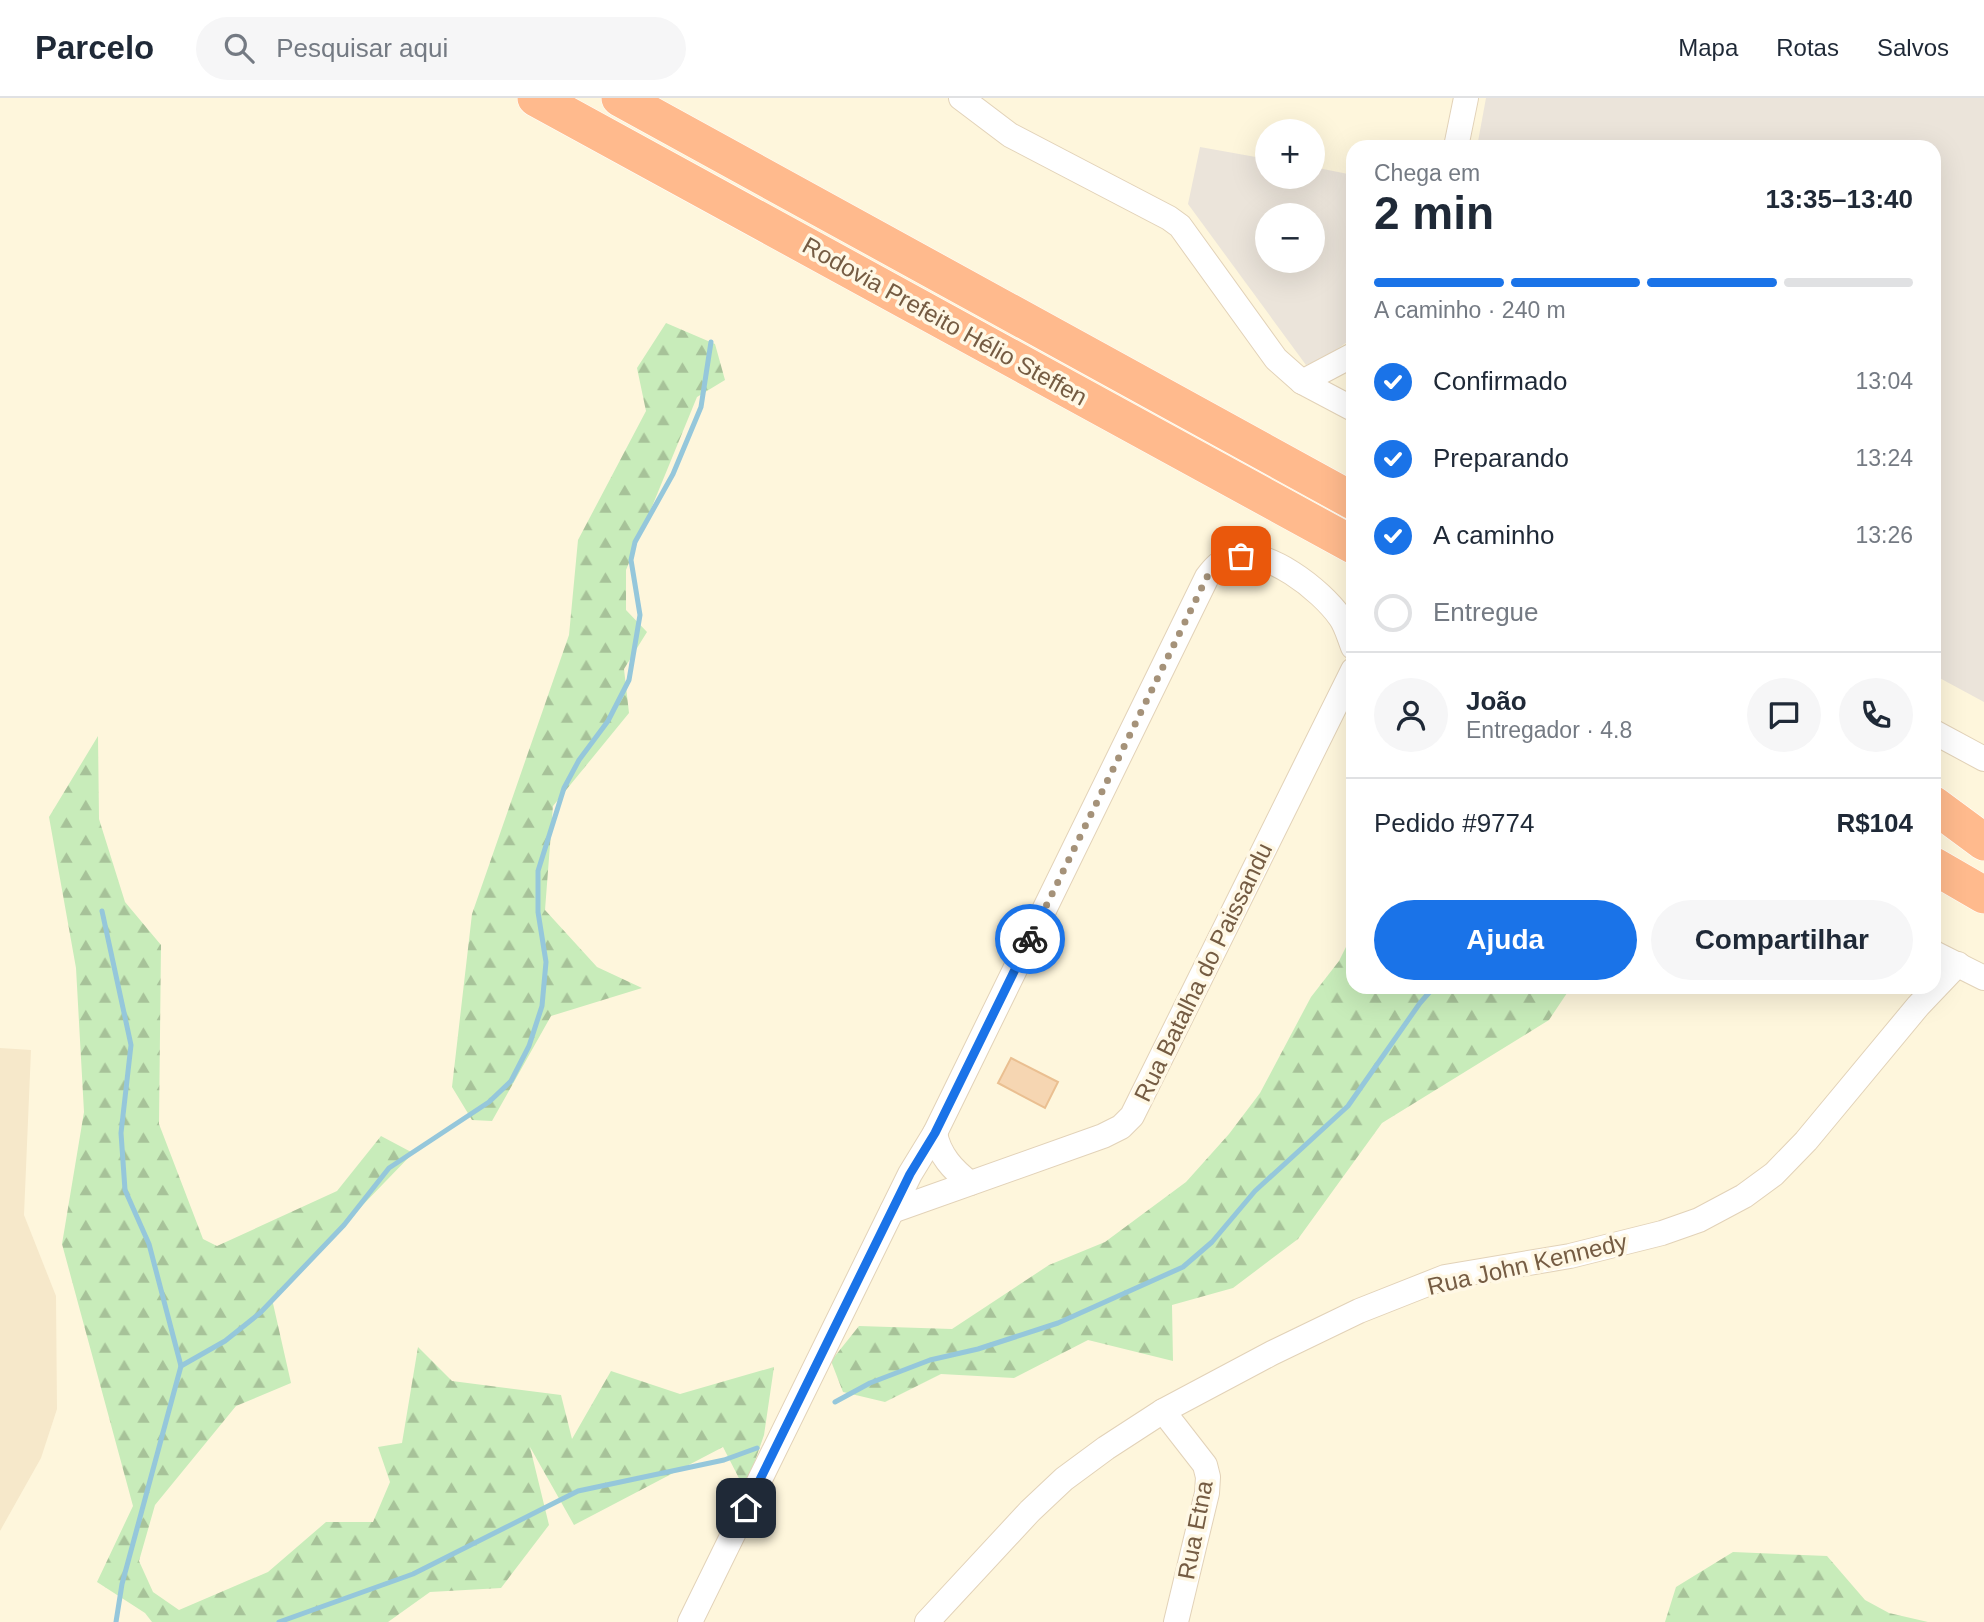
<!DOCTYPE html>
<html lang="pt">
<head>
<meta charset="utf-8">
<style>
  body { margin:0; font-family:Helvetica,sans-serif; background:#f6f6f7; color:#1f2937; height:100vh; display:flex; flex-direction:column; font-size:26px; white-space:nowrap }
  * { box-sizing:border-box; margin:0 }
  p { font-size:23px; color:#747a83 }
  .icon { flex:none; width:38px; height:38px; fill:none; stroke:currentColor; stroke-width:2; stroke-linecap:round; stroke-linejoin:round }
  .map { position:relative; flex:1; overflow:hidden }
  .drawer { position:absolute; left:1346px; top:42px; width:595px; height:854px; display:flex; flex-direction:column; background:#fff; border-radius:21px; box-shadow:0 7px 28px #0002 }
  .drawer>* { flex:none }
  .fabs { position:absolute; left:1255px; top:21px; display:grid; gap:14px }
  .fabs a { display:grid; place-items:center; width:70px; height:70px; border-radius:50%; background:#fff; box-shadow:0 7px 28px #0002; font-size:35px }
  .pin { position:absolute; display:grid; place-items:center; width:60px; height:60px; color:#fff; margin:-30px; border-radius:14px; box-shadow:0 4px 10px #0006 }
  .courier { position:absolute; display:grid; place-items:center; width:70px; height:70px; margin:-35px; border:5px solid #1a73e8; border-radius:50%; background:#fff; color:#222; box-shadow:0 2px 9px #0007 }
  .overview em { font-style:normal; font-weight:700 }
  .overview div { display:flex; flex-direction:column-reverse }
  .overview { display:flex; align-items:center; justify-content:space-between; height:119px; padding:0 28px }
  h1 { font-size:46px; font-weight:700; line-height:52px }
  .bar { display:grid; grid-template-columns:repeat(4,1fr); gap:10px 7px; align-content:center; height:84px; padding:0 28px }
  .bar i { height:9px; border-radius:5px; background:#e0e1e3 }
  .bar .on { background:#1a73e8 }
  .bar p { grid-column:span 4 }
  .line { display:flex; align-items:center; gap:18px; padding:0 28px; border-top:2px solid #e0e1e3 }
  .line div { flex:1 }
  .round { display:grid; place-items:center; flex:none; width:74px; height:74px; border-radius:37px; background:#f6f6f7 }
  ol { padding:0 28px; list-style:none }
  li { display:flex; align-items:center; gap:21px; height:77px }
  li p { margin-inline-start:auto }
  li .icon { padding:7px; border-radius:50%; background:#1a73e8; color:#fff; stroke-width:4 }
  li:last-child { color:#747a83 }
  li i { width:38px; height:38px; border:4px solid #e0e1e3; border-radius:50% }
  .primary-button { display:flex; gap:14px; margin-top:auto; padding:14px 28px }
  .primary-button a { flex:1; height:80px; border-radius:42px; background:#1a73e8; color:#fff; font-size:28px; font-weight:700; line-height:80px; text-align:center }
  .primary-button a+a { background:#f6f6f7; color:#1f2937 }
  header { display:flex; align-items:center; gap:42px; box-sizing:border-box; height:98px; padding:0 35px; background:#fff; border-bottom:2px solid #e0e1e3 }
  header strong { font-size:33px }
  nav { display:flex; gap:38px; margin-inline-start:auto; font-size:24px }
  .search { width:490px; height:63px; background:#f6f6f7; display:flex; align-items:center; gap:18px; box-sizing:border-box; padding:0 24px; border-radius:38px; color:#747a83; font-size:26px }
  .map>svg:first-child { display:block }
</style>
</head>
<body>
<header>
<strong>Parcelo</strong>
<div class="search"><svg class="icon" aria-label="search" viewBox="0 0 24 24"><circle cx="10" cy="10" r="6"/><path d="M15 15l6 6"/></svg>Pesquisar aqui</div>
<nav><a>Mapa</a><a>Rotas</a><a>Salvos</a></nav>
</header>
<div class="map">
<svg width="1984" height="1524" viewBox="0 0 1984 1524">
  <defs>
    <pattern id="forest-firs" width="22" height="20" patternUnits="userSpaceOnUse" patternTransform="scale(1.75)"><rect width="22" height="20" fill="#c8ecba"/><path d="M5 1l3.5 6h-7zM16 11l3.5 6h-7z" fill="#a7c299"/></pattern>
  </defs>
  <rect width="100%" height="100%" fill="#fef6dc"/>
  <path fill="#f6e8ca" d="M0,950l31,2 -7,165 32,81 1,113 -16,49 -41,73z"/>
  <g fill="#ebe4da" fill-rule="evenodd">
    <path d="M1486,0h498v604l-50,-27v-528h-457z"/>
    <path d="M1200,49l67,12v18h45l1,-10 40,8v163l-29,20 -18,7 -118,-161zM1267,117h45v46h-45z"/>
  </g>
  <g fill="url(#forest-firs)">
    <path d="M666,225l49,21 10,36 -28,17 -71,173v40l21,22 -23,37 5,44 -76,93 -8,104 52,57 45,21 -91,28 -59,105 -20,-1 -20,-33 20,-173 97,-279 9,-95 68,-129 -9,-43z"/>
    <path d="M98,638l1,83 26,83 36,43 -2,179 44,115 14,7 120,-55 44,-55 32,17 -141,146 19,84 -55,23 -81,99 -16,56 14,31 26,18 89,-38 58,-50h47l17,-40 -12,-35 24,-4 16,-96 34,34 109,14 11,44 39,-68 69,23 94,-27 -10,68 -19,55 -22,-43 -149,78 -44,-78 19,78 -48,63 -71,4 -42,30h-236l-7,-9 -48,-31 36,-76 -71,-262 22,-132 -8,-144 -27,-151z"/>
    <path d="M1353,835v54h218l-22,33 -167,103 -84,116 -65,49 -61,17 1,56 -85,-21 -74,38 -73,-4 -56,28 -42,-10 -12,-31 28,-35 93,3 97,-64 56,-23 81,-60 43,-48 31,-41 51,-96 28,-36z"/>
    <path d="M1733,1454l94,4 38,44 24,13 39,9h-263l11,-35z"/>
  </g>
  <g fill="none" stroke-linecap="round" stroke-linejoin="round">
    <g stroke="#95c7db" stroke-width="5">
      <path d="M102,813l29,134 -10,88 4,57 24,54 32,122 -59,218 -6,38"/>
      <path d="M181,1268l44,-25 35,-28 84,-88 45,-57 100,-66 22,-21 18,-35 13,-40 4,-44 -8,-50v-41l26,-83 15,-28 29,-39 21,-41 11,-65 -9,-55 4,-18 38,-68 28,-67 10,-65"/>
      <path d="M835,1304l35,-19 60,-23 48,-11 80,-26 125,-56 29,-25 43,-51 93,-85 72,-103 14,-16"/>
      <path d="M279,1524l134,-48 165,-83 146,-31 33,-12"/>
    </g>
  </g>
  <path fill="#f6d6b2" stroke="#eabf91" stroke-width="2" d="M1011,960l47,24 -13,26 -47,-25z"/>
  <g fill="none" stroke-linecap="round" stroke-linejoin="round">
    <g stroke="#e2d2b8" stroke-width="26">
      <g id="minor">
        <path d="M961,0l49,37 159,83 11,8 96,133 26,23 51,27"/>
        <path d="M1456,49l10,-49"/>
        <path d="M1302,284l51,-27"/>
        <path d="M1934,634l50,27"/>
        <path d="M1934,855l50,25"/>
        <path d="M935,1035c4,22 18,37 35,50"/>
        <path d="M892,1113l211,-75 18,-9 11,-11 221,-446"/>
        <path d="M1163,1313l42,54 3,12 -1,16 -31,129"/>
        <path d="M690,1524l220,-448 25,-41 272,-556c7,-9 13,-16 25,-20 35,-10 89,33 108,60 6,8 9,20 13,30"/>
        <path d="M927,1524l103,-111 34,-32 42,-31 57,-37 109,-58 87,-42 86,-34 125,-21 92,-23 37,-13 45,-24 30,-22 32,-33 112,-135 40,-42"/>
      </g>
    </g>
    <g stroke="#fff" stroke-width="38">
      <g id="highway">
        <path d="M536,0l817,447"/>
        <path d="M620,0l733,403"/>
        <path d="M1934,707l50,37"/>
        <path d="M1934,768l50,29"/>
      </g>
    </g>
    <use href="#minor" stroke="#fff" stroke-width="24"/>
    <use href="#highway" stroke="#ffba8d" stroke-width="37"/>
  </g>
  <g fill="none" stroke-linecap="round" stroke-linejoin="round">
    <path stroke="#a59279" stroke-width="7" stroke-dasharray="0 12.6" d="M1030,841l177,-362c10,-12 18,-19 34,-21"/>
    <path stroke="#1a73e8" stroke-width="9" d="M746,1410l164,-334 25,-41 95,-194"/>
  </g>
  <g text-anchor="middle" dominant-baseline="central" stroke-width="7" stroke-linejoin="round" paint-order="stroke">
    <g font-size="24" fill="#755c43" stroke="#fff8e5">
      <text transform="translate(945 223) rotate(29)">Rodovia Prefeito Hélio Steffen</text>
      <text transform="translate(1203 874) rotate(-64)">Rua Batalha do Paissandu</text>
      <text transform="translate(1527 1166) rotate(-13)">Rua John Kennedy</text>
      <text transform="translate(1195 1432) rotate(-79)">Rua Etna</text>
    </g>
  </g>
</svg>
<div class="fabs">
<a>+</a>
<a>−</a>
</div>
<div class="pin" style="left:1241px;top:458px;background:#ea580c"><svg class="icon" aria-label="bag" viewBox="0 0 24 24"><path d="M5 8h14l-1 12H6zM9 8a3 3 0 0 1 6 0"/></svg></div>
<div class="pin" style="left:746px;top:1410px;background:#1f2937"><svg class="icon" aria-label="home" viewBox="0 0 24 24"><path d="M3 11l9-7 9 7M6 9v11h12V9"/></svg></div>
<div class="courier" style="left:1030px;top:841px"><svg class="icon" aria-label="bike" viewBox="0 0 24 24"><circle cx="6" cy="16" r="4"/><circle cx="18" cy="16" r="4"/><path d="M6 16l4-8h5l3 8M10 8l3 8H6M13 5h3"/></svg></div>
<section class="drawer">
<div class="overview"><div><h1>2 min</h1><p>Chega em</p></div><em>13:35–13:40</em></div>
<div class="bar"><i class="on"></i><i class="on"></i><i class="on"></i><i></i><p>A caminho · 240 m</p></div>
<ol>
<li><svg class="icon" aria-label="check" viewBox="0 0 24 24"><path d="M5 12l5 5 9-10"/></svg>Confirmado<p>13:04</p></li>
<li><svg class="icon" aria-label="check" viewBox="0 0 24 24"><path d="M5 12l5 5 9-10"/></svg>Preparando<p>13:24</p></li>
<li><svg class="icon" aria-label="check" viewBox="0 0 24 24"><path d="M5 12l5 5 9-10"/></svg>A caminho<p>13:26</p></li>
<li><i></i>Entregue</li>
</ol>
<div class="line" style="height:126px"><a class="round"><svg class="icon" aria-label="person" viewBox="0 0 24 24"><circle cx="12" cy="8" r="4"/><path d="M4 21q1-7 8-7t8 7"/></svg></a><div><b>João</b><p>Entregador · 4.8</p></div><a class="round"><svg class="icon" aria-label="chat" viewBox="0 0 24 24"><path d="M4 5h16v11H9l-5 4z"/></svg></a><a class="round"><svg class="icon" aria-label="phone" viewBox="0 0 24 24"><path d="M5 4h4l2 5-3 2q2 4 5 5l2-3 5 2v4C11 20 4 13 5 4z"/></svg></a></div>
<div class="line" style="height:91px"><div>Pedido #9774</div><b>R$104</b></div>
<div class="primary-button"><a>Ajuda</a><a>Compartilhar</a></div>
</section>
</div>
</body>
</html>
